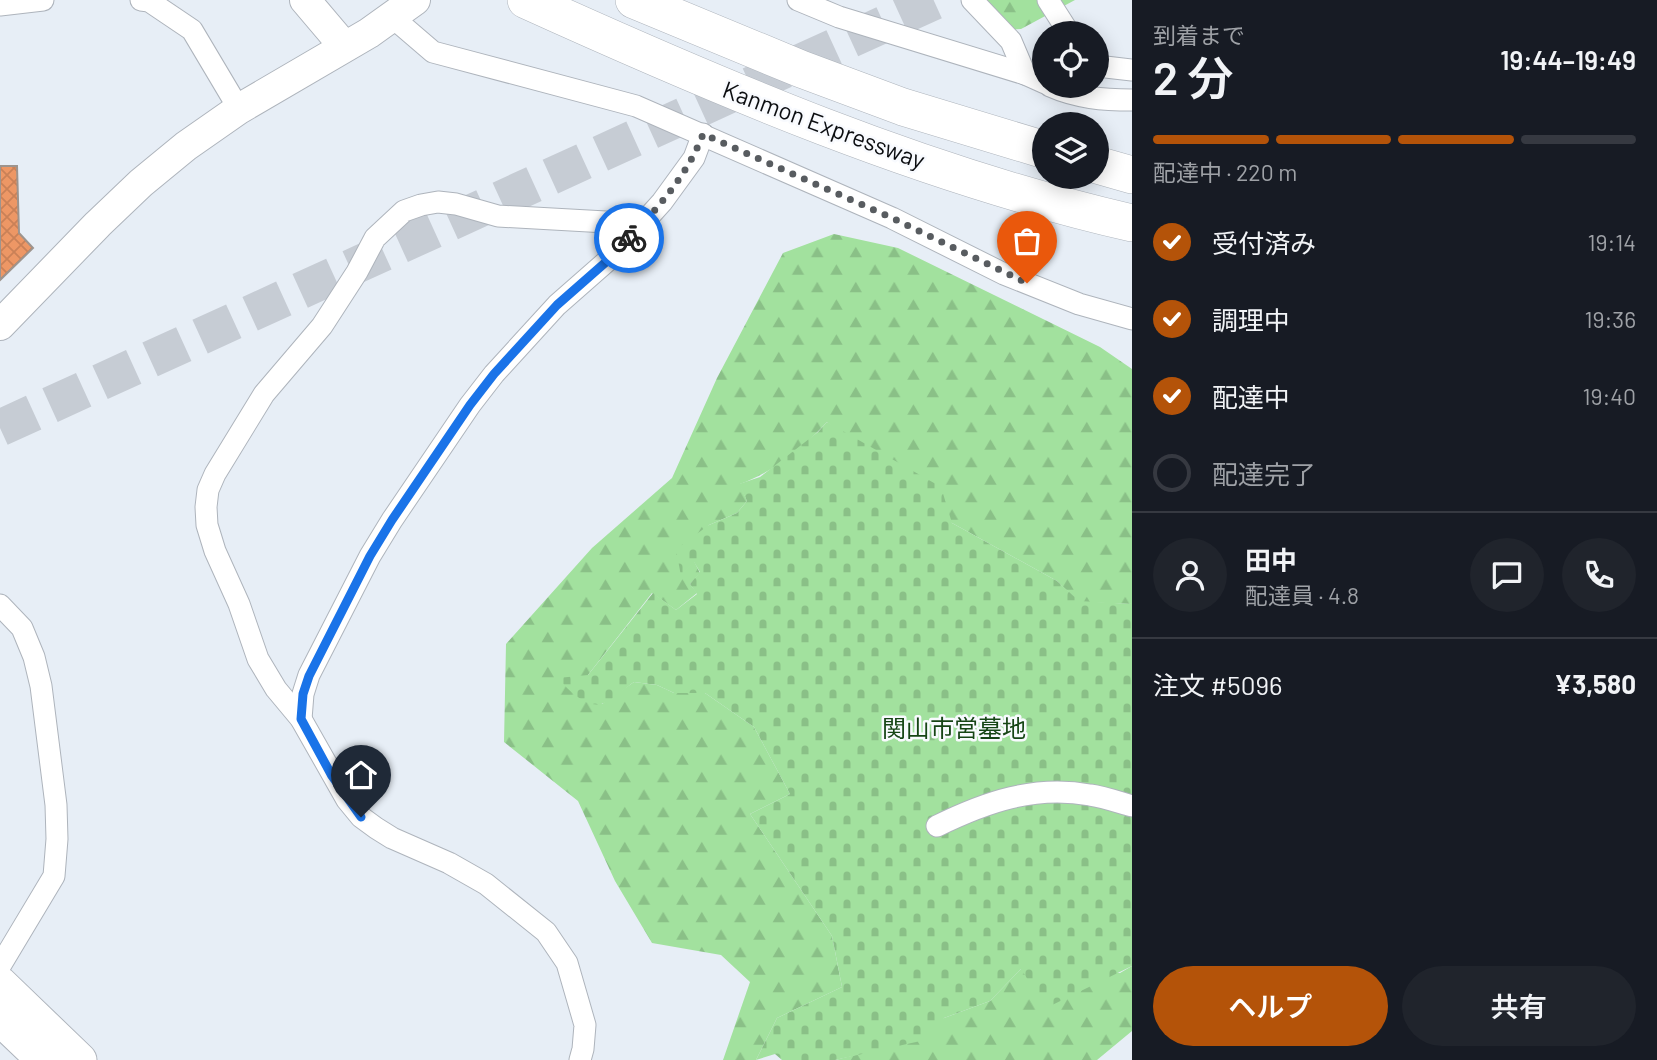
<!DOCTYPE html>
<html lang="ja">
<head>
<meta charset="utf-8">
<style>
  body { margin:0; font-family:Barlow,"Noto Sans JP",sans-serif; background:#20242c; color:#f1f3f6; height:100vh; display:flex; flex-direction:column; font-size:26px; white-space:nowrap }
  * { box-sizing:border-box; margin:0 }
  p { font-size:23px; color:#9ea1a6 }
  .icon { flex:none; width:38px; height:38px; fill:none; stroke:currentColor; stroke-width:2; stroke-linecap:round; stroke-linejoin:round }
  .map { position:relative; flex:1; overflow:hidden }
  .side { display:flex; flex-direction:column; background:#171b24; width:525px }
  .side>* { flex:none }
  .controls { position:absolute; left:1032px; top:21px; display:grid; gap:14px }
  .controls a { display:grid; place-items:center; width:77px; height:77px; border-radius:50%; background:#171b24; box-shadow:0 4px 18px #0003; font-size:35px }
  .pin { position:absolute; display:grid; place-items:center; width:60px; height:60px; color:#fff; margin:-72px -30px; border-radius:50% 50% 50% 0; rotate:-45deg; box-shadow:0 0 7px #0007 }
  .pin .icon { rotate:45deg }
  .courier { position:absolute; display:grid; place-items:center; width:70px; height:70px; margin:-35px; border:5px solid #1a73e8; border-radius:50%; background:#fff; color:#222; box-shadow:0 2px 9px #0007 }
  .headline em { font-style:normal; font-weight:600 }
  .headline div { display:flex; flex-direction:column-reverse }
  .headline { display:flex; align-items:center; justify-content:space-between; height:119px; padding:0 21px }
  h1 { font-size:46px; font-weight:600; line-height:52px }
  .bar { display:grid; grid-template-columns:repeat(4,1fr); gap:10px 7px; align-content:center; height:84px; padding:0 21px }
  .bar i { height:9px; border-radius:5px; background:#363941 }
  .bar .on { background:#b45309 }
  .bar p { grid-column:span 4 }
  .line { display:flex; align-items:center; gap:18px; padding:0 21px; border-top:2px solid #363941 }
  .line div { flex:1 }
  .round { display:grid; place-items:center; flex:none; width:74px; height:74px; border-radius:37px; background:#20242c }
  ol { padding:0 21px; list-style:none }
  li { display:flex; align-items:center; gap:21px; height:77px }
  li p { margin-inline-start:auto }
  li .icon { padding:7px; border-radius:50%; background:#b45309; color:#fff; stroke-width:4 }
  li:last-child { color:#9ea1a6 }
  li i { width:38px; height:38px; border:4px solid #363941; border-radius:50% }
  .action { display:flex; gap:14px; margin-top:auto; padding:14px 21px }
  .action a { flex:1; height:80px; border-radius:42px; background:#b45309; color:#fff; font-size:28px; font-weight:600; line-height:80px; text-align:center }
  .action a+a { background:#20242c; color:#f1f3f6 }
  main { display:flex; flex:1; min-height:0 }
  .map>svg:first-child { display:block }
</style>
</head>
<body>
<main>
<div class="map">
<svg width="1132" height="1060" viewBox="0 0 1132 1060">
  <defs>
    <pattern id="forest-firs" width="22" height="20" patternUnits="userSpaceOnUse" patternTransform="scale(1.75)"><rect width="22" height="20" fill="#a2e19e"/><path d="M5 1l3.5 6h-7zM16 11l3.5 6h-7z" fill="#8ac087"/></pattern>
    <pattern id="cemetery-stones" width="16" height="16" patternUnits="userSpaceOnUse" patternTransform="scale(1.75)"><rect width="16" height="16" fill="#a2e19e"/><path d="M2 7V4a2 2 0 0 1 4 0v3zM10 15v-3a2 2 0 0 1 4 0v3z" fill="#8ac087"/></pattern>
    <pattern id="building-cross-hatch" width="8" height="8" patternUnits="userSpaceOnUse" patternTransform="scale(1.75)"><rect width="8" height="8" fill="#ed9765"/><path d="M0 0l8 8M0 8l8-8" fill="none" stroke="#ca8157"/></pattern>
  </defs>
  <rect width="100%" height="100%" fill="#e7eef6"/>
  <g fill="url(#forest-firs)">
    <path d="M982,0h93l-54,29 -18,1z"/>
    <path d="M834,234l64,14 202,99 32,22v235l-53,-2 -22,-21 -105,-58 -125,-101c-23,25 -55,51 -87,62l7,17 -10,12 -28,12 -28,50 13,-14 6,12 -10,11 7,9 -21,17 -24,-17 -64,82 14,29 32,-22 23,3 17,8h31l49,34 36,67 -40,20 82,122 10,51 -65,31 -21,42h-33l27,-78 -29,-27 -69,-12 -37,-62 -37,-80 -74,-59 2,-98 86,-96 80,-70 45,-100 66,-125z"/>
    <path d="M1132,966v65l-35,29h-262l48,-12 61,-30 46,-17 31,-32 99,4z"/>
  </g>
  <path fill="url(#cemetery-stones)" d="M827,422l114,65 11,36 105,58 22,20 53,3v362l-86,42 -25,-39 -31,32 -46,17 -10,20 -99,22h-53l-7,-6 -19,6 21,-42 65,-31 -10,-51 -82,-122 40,-20 -36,-67 -49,-34h-31l-17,-8 -23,-3c-9,6 -23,20 -33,22 -15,4 -35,-16 -43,-26l30,-3 65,-82 23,17 21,-16 -7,-10 10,-12 -6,-10 -13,14 -5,-27 33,-24 28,-12 10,-12 -8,-17 21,-7 58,-45z"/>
  <path fill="url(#building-cross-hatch)" stroke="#9d948e" stroke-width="2" d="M0,166h17l2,67 14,15 -33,32z"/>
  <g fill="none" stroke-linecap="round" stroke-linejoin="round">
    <path stroke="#c6ccd4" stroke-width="37" stroke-dasharray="37 18" stroke-linecap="butt" d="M0,428l937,-428"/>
    <g stroke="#aeb4bc" stroke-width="23">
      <g id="street">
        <path d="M141,0l8,1 43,29 47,79"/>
        <path d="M798,0l41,17 186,57 20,9"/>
        <path d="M972,0l39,41 14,33"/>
        <path d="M1048,0l21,33"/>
        <path d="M0,5l43,-5"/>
        <path d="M391,16l42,36 203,54 256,112 112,56 75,30 53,15"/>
        <path d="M1097,66l35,4"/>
        <path d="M1050,86c27,12 53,14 82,14"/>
        <path d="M0,605l22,23 12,29 7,29 15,119 1,34 -3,37 -54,90"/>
        <path d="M301,719l2,-25 6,-19 61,-119 22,-36 78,-115 24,-31 63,-69 58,-51 47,-52 32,-44 9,-24"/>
        <path d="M937,826c49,-24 97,-41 153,-31 14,2 28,7 42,11"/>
        <path d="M580,1060l3,-11 2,-24 -18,-62 -21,-31 -60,-48 -37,-21 -57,-25 -16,-10 -15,-11 -14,-17 -46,-81 -25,-30 -18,-30 -19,-55 -24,-53 -8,-26 -1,-18 2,-17 7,-16 49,-80 58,-68 35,-54 18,-34 29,-27 17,-6 17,-3 18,2 42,12 144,8"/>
      </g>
    </g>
    <g stroke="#aeb4bc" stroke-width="32">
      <g id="secondary">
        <path d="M305,0l39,46"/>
        <path d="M0,325l98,-101 43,-41 45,-37 53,-37 130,-76 46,-33"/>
      </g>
    </g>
    <g stroke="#aeb4bc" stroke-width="35">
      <g id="primary">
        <path d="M0,983l80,77"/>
        <path d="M0,1019l43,41"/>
      </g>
    </g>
    <g stroke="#aeb4bc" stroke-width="38">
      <g id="highway">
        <path d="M526,0c194,88 397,175 606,223"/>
        <path d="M634,0l167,69 102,38 142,43"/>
        <path d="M1097,165l35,10"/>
      </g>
    </g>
    <use href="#street" stroke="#fff" stroke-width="21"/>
    <use href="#secondary" stroke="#fff" stroke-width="30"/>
    <use href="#primary" stroke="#fff" stroke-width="33"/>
    <use href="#highway" stroke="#fff" stroke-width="37"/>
  </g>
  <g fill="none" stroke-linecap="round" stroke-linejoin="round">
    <path stroke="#585c60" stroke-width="7" stroke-dasharray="0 12.6" d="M629,238c30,-31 59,-64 74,-104l189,84 135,65"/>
    <path stroke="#1a73e8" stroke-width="9" d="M361,817l-29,-41 -31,-57 2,-25 6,-18 61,-120 22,-36 78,-115 24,-31 63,-69 58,-51 14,-16"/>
  </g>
  <g text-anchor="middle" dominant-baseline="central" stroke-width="5" stroke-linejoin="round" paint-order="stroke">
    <g font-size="24" fill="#0b0d10" stroke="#f8fafe">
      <text transform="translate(824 124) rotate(20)">Kanmon Expressway</text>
    </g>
    <g font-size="24" fill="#164515" stroke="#f8fafe">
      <text x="954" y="727">関山市営墓地</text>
    </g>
  </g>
</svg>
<div class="controls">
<a><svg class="icon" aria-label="locate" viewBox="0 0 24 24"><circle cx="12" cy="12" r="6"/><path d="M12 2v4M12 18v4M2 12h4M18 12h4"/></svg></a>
<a><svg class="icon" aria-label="layers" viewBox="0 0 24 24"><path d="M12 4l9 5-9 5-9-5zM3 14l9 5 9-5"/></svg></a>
</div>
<div class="pin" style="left:1027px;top:283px;background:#ea580c"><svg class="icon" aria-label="bag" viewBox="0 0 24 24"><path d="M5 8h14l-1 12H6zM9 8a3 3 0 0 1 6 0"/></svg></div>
<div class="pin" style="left:361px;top:817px;background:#1f2937"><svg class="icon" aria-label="home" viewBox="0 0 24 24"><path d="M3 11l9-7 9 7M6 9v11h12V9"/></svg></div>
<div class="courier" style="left:629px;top:238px"><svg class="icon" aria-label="bike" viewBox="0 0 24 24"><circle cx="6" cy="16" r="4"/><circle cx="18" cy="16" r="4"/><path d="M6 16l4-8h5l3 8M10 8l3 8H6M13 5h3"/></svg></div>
</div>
<section class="side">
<div class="headline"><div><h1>2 分</h1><p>到着まで</p></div><em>19:44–19:49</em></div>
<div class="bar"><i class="on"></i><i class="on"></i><i class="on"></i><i></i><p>配達中 · 220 m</p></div>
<ol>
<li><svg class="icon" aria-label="check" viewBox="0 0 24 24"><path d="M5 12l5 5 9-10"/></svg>受付済み<p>19:14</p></li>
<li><svg class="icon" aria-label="check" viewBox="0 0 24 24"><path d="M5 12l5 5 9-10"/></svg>調理中<p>19:36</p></li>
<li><svg class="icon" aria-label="check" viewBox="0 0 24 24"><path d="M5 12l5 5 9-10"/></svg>配達中<p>19:40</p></li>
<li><i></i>配達完了</li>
</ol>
<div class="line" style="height:126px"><a class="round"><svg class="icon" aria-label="person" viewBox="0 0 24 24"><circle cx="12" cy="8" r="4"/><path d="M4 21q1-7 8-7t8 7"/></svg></a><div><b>田中</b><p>配達員 · 4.8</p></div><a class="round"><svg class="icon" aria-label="chat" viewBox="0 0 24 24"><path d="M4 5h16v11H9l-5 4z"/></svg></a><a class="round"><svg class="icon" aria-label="phone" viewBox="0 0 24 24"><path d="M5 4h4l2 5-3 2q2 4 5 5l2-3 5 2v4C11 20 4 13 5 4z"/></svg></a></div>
<div class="line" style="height:91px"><div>注文 #5096</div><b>¥3,580</b></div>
<div class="action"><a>ヘルプ</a><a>共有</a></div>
</section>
</main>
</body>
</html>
